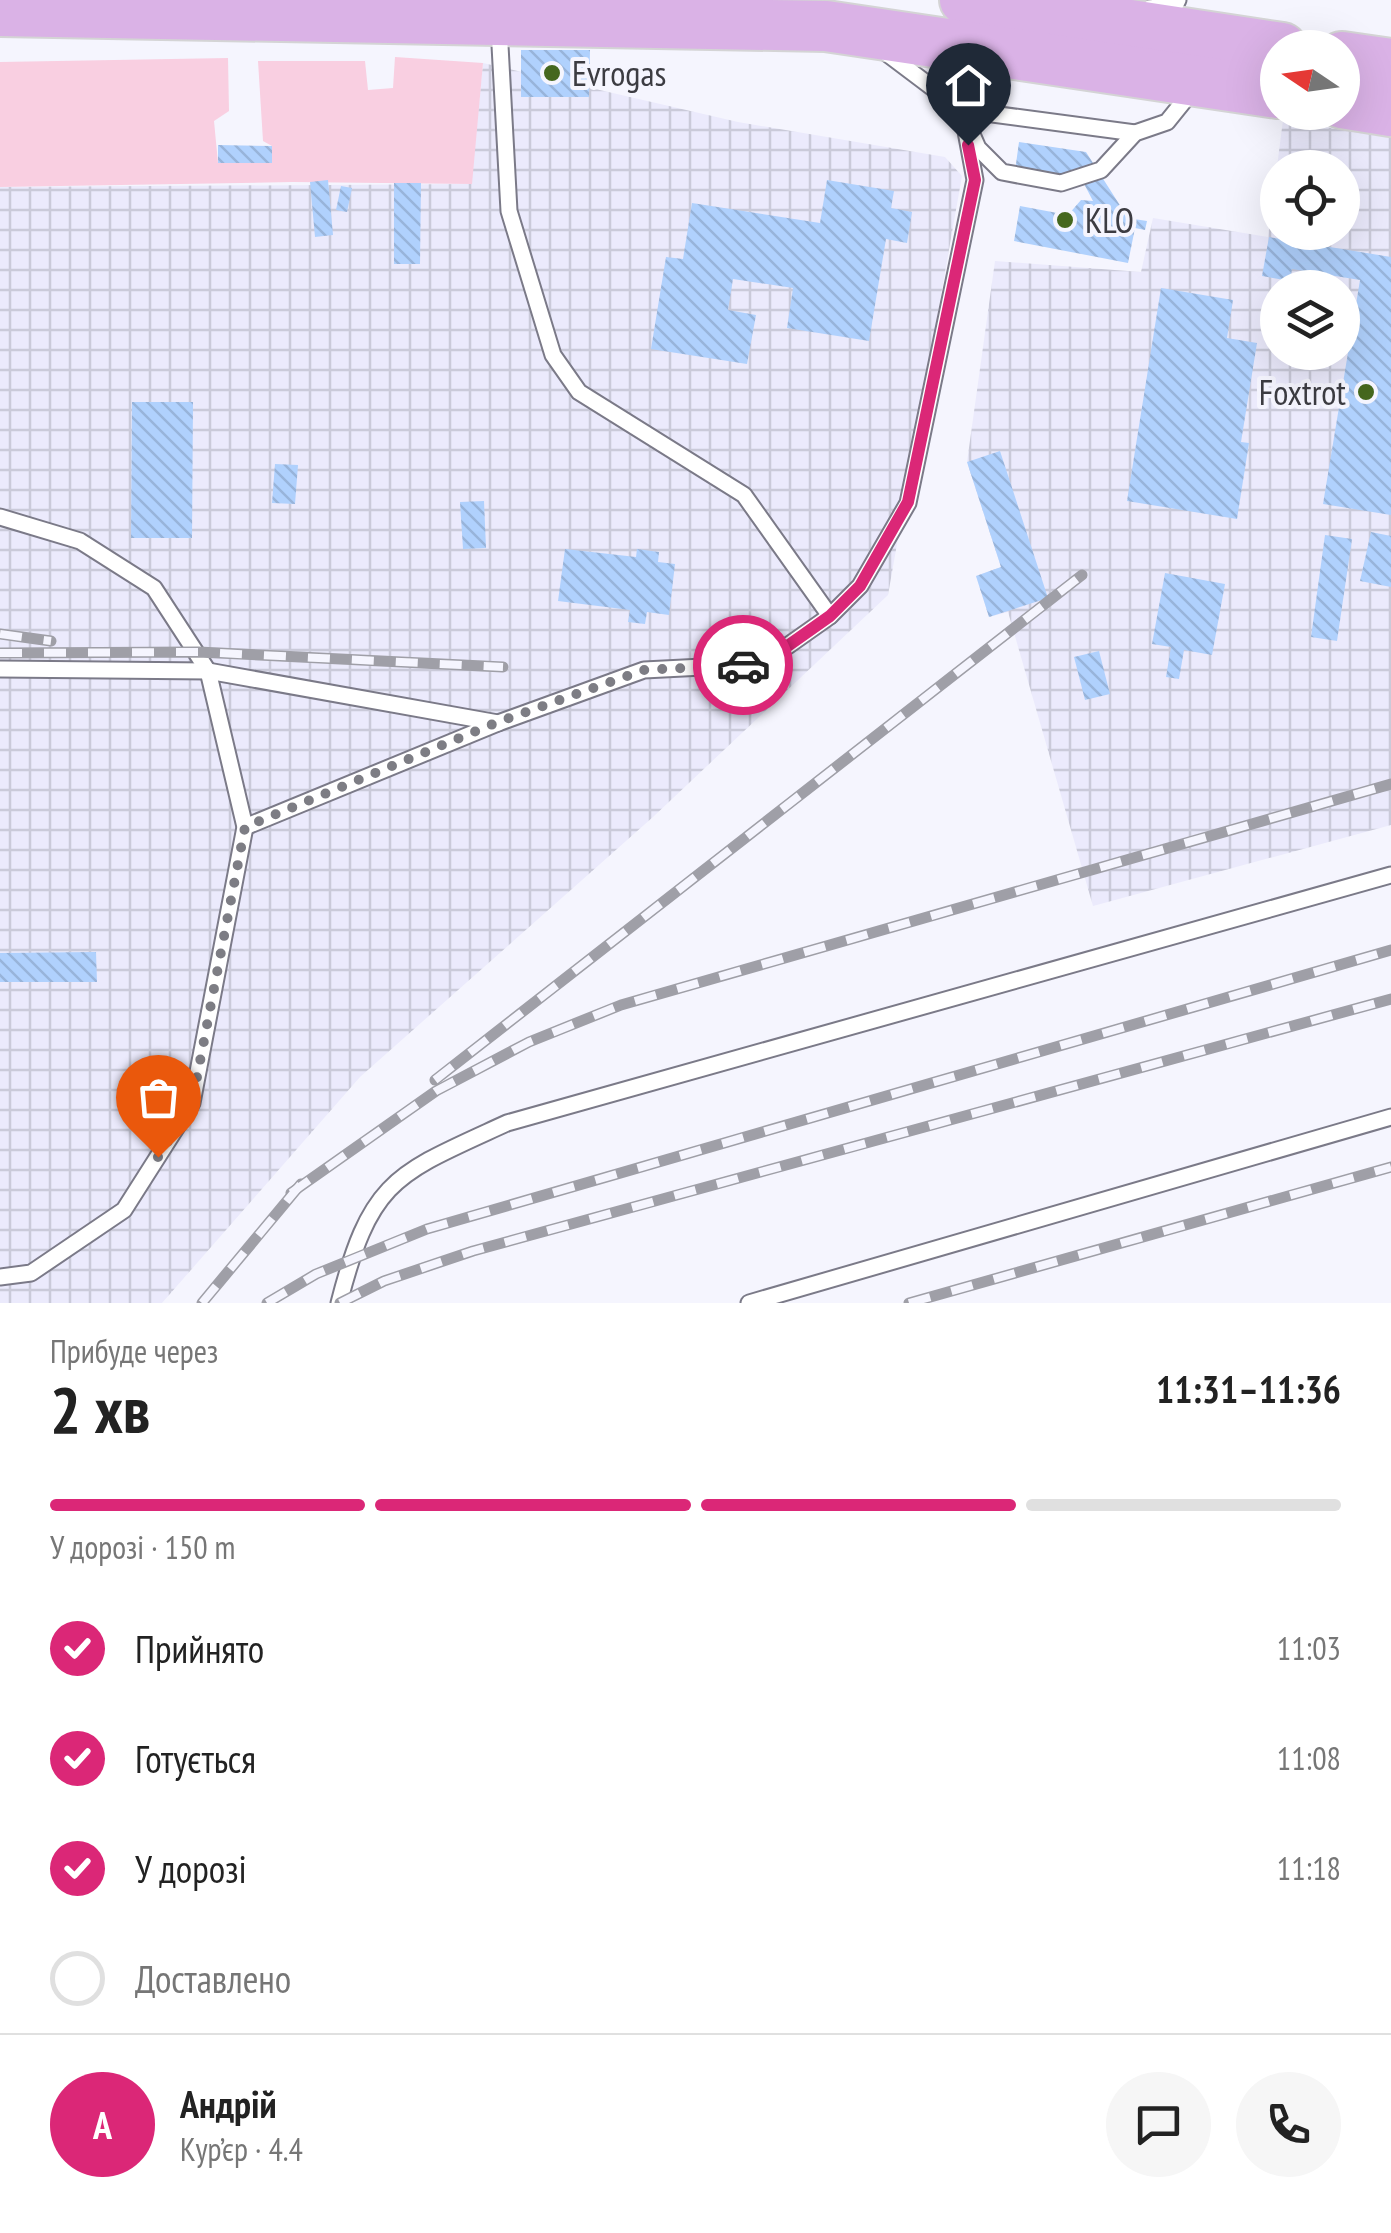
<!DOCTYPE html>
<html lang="uk">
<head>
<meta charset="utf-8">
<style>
  body { margin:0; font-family:"PT Sans Narrow",sans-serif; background:#f6f6f6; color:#222; height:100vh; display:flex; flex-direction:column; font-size:38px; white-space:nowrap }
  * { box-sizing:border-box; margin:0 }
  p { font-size:32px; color:#767676 }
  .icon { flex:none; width:55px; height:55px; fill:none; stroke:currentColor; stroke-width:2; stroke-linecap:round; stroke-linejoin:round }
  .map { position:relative; height:1303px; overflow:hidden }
  .drawer { display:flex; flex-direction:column; background:#fff; flex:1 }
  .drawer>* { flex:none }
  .needle { width:65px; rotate:283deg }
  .controls { position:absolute; left:1260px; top:30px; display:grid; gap:20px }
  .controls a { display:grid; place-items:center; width:100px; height:100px; border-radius:50%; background:#fff; box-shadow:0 10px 40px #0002; font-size:50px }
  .pin { position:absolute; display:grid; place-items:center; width:85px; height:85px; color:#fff; margin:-102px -42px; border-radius:50% 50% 50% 0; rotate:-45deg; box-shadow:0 0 10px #0007 }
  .pin .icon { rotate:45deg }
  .courier { position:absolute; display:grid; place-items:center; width:100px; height:100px; margin:-50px; border:8px solid #db2777; border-radius:50%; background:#fff; color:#222; box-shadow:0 2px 12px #0007 }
  .overview em { font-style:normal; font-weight:600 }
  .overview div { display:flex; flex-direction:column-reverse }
  .overview { display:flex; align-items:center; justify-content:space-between; height:170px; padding:0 50px }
  h1 { font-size:65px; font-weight:600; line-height:75px }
  .bar { display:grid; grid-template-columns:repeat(4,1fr); gap:15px 10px; align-content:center; height:120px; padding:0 50px }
  .bar i { height:12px; border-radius:8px; background:#e0e0e0 }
  .bar .selected { background:#db2777 }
  .bar p { grid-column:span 4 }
  .line { display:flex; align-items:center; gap:25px; padding:0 50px; border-top:2px solid #e0e0e0 }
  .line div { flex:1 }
  .round { display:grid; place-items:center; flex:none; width:105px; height:105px; border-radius:52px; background:#f6f6f6 }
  ol { padding:0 50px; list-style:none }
  li { display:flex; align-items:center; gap:30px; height:110px }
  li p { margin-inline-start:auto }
  li .icon { padding:10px; border-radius:50%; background:#db2777; color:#fff; stroke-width:4 }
  li:last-child { color:#767676 }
  li i { width:55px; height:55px; border:5px solid #e0e0e0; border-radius:50% }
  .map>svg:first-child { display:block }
</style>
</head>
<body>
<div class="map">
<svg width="1391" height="1303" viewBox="0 0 1391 1303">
  <defs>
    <pattern id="industrial-grid" width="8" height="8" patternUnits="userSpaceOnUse" patternTransform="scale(2.5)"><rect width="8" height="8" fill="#ebeafc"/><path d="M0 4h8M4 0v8" fill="none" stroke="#cacad9"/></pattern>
    <pattern id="building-back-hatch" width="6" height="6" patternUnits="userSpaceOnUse" patternTransform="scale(2.5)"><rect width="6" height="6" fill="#b0d1fd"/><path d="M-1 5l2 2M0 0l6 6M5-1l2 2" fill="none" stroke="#98b4da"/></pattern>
  </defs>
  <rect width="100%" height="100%" fill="#f5f5fe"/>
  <g fill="url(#industrial-grid)" fill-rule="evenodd">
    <path d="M483,63l255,59 207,35 17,19 -74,419 -235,222 -293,260 -198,226h-162v-1116l471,-3z"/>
    <path d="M1283,120l108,18v687l-298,81 -85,-294 -19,5 -13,-41 25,-9 -34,-105 28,-201 146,11 12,-54 115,19zM1278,168h64v64h-64zM1278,288h64v64h-64z"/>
  </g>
  <path fill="#f9cfe1" d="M395,57l88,6 -11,121 -179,-2 -293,5v-125l228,-4 1,53 -15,10 4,42h53l1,-17 -9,-5 -5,-80h107l3,29 25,-2z"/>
  <g fill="url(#building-back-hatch)">
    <path d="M521,50h69l-1,47h-68z"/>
    <path d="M1019,142l67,10 35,55 13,12 13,2 -2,9 -10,-2 -7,35 -114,-22 6,-35 48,9 13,-15 12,1 -11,-21 -67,-9z"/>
    <path d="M218,145l54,1v17h-54z"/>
    <path d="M328,180l5,55 -18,2 -5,-55z"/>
    <path d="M827,180l67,11 -3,17 21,4 -5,31 -21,-4 -17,102 -82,-13 6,-40 -60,-9 -5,31 28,5 -9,49 -96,-15 15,-92 17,2 9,-56 128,20z"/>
    <path d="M394,183h27l-1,81h-26z"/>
    <path d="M341,186l11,2 -5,24 -11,-2z"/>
    <path d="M1269,237l122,20v258l-68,-11 37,-224 -68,-11 -2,12 -28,-5z"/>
    <path d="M1161,288l72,12 -6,38 30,5 -16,99 8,1 -12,76 -110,-18z"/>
    <path d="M132,402h61l-1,136h-61z"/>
    <path d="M1000,451l48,147 -59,19 -13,-41 25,-9 -34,-105z"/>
    <path d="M275,464l23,1 -3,39 -23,-1z"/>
    <path d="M484,501l2,47 -23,1 -3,-47z"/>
    <path d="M1371,532l20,4v51l-31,-6z"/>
    <path d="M1325,535l27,4 -15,102 -26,-4z"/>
    <path d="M565,549l71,8 1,-8 22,3 -1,10 17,2 -6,51 -22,-3 -2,12 -17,-2 2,-12 -72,-9z"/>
    <path d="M1165,573l60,11 -13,71 -28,-5 -5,29 -13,-2 5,-30 -19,-3z"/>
    <path d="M1099,651l11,43 -25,6 -11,-43z"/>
    <path d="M96,952l1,30h-97v-29z"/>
  </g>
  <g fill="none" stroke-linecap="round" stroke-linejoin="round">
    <g stroke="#7b7a88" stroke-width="19">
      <g id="lane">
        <path d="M1150,8l26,-4 2,-4"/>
        <path d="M499,27l10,184 44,144 26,37 165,103 86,121"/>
        <path d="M885,52l77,58 173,23"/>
        <path d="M971,132l7,16 24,24 59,11 40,-13 34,-37 32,-11 25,-31"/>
        <path d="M0,517l80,24 74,47 54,83 37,156 -53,276 -68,107 -93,63 -31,4"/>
        <path d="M0,669l208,2 290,52"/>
        <path d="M245,827l253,-104 146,-53 118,-6 68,-48 30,-30 48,-83 67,-323 -13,-70"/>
        <path d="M339,1303c32,-125 57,-129 168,-180l884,-248"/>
        <path d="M749,1303l642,-186"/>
      </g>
    </g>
    <g stroke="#d4d4d5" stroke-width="54">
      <g id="primary">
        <path d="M965,0l317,48"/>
        <path d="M0,11l826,15 452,67"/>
        <path d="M1342,57l49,7"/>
        <path d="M1342,103l49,8"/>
      </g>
    </g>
    <use href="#lane" stroke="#fff" stroke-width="15"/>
    <use href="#primary" stroke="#dab2e6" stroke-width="50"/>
    <g stroke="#9f9fa7" stroke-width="11">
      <g id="rail">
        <path d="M0,634l51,7"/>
        <path d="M0,653l198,-1 305,15"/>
        <path d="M435,1080l647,-505"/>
        <path d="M291,1193l145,-102 93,-49 92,-37 770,-221"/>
        <path d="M202,1303l99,-119"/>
        <path d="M267,1303l49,-29 111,-45 964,-279"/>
        <path d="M340,1303l44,-22 89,-30 918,-252"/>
        <path d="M909,1303l482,-136"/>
      </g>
    </g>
    <use href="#rail" stroke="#f5f5fe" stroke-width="8" stroke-dasharray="22" stroke-linecap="butt"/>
  </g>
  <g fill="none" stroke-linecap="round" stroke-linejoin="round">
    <path stroke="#7d7d84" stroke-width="10" stroke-dasharray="0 18" d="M158,1157l34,-54 53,-276 253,-105 146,-52 99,-5"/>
    <path stroke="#db2777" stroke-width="12" d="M743,665l19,-1 68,-48 30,-30 48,-84 67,-322 -7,-35"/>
  </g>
  <g fill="#45671e" stroke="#f5f5fe" stroke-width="4">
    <circle cx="552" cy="73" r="10"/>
    <circle cx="1065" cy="220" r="10"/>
    <circle cx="1366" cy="392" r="10"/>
  </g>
  <g text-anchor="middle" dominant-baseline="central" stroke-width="8" stroke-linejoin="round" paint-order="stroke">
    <g font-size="35" fill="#3c3c42" stroke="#f5f5fe" text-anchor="start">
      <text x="572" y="73">Evrogas</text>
      <text x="1085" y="220">KLO</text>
      <text x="1346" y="392" text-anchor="end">Foxtrot</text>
    </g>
  </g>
</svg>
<div class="controls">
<a><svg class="needle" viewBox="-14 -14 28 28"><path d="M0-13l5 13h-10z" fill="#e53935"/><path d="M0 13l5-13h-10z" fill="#767676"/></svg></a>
<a><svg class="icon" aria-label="locate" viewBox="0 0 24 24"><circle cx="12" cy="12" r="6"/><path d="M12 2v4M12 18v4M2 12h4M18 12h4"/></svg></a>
<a><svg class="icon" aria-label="layers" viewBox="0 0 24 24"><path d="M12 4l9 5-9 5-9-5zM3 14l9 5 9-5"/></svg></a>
</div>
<div class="pin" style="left:158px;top:1157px;background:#ea580c"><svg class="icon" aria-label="bag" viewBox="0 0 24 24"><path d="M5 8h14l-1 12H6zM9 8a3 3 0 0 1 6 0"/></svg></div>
<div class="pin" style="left:968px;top:145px;background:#1f2937"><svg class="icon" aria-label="home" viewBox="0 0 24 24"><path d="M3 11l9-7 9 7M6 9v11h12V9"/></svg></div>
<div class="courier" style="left:743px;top:665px"><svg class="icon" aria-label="car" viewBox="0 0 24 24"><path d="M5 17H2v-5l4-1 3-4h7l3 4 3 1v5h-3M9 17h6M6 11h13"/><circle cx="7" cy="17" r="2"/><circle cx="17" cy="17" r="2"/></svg></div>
</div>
<section class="drawer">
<div class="overview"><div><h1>2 хв</h1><p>Прибуде через</p></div><em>11:31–11:36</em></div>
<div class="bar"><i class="selected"></i><i class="selected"></i><i class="selected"></i><i></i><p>У дорозі · 150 m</p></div>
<ol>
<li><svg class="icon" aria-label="check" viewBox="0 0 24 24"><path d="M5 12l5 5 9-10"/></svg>Прийнято<p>11:03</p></li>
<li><svg class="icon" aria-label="check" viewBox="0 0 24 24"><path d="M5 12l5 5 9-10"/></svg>Готується<p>11:08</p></li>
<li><svg class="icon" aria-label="check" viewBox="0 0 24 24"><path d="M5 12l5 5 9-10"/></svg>У дорозі<p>11:18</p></li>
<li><i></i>Доставлено</li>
</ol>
<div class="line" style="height:180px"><b class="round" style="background:#db2777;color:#fff">А</b><div><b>Андрій</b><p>Кур’єр · 4.4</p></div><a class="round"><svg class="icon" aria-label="chat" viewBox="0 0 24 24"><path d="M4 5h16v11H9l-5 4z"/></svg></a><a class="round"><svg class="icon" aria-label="phone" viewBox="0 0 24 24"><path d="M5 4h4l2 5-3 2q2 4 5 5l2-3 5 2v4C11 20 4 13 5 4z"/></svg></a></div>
</section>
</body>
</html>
